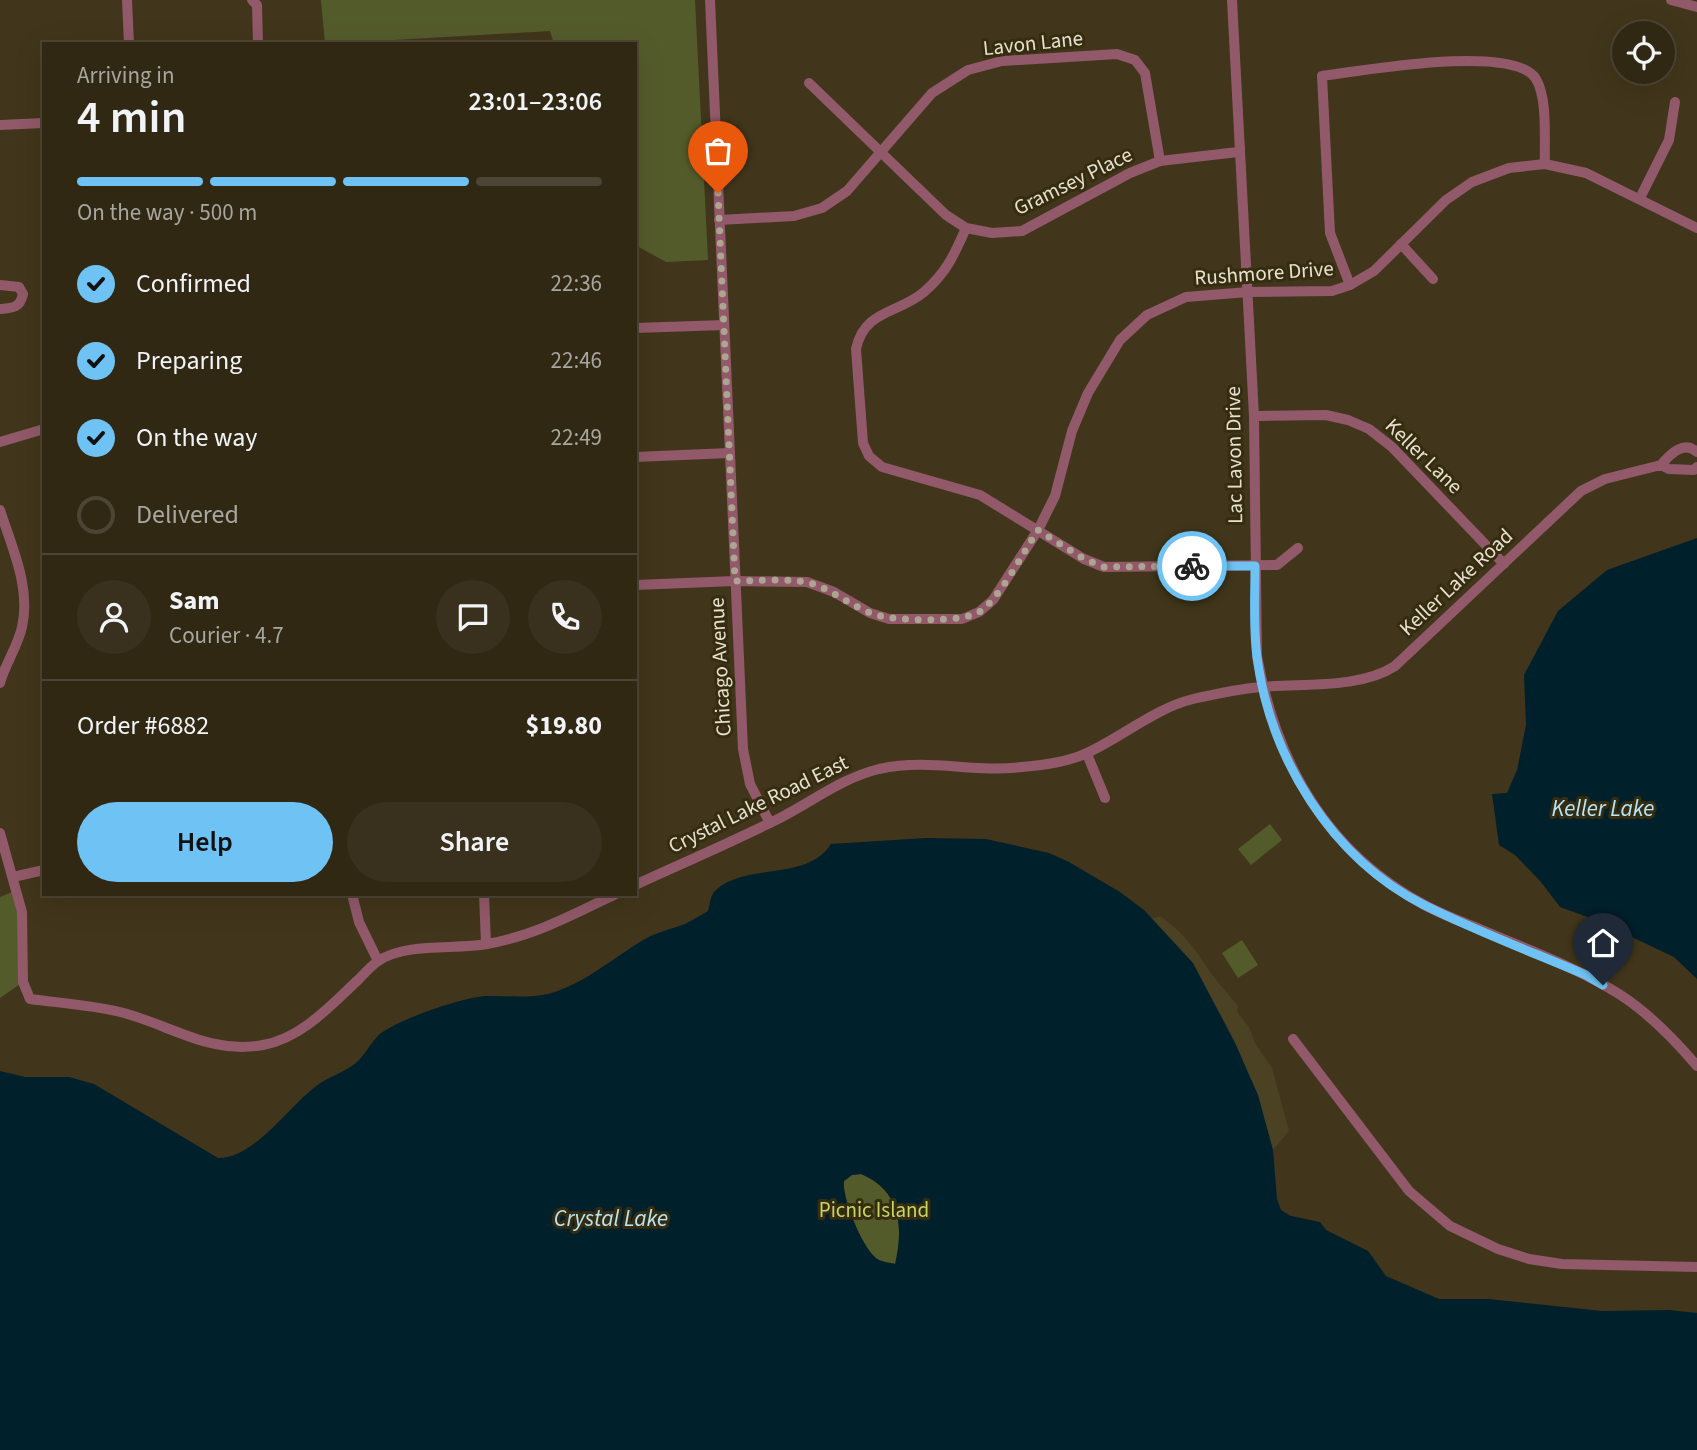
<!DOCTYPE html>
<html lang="en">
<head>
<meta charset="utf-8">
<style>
  body { margin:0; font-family:"Source Sans 3",sans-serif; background:#39301d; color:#f1f3f6; height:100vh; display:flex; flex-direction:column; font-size:26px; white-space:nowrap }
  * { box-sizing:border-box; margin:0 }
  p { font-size:23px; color:#a8a6a0 }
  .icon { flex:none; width:38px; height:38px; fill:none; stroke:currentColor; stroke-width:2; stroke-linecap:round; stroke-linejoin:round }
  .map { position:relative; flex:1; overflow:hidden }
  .panel { position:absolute; left:42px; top:42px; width:595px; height:854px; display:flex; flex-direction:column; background:#312814; border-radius:0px; box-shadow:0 7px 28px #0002,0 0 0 2px #4c4434 }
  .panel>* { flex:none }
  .fabs { position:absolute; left:1612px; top:21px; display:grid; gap:14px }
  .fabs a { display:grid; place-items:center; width:63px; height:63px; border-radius:50%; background:#312814; box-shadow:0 7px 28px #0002,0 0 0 2px #4c4434; font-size:35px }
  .pin { position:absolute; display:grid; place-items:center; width:60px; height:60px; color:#fff; margin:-72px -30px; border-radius:50% 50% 50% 0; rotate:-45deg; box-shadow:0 0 7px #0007 }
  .pin .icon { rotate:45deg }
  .courier { position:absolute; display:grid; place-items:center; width:70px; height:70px; margin:-35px; border:5px solid #6fc2f4; border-radius:50%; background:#fff; color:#222; box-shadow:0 2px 9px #0007 }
  .head em { font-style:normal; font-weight:600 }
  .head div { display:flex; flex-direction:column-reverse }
  .head { display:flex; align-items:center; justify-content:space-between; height:119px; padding:0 35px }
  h1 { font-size:46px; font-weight:600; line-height:52px }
  .bar { display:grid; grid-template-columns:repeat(4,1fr); gap:10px 7px; align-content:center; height:84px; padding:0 35px }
  .bar i { height:9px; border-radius:5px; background:#4c4434 }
  .bar .on { background:#6fc2f4 }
  .bar p { grid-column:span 4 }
  .line { display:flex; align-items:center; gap:18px; padding:0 35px; border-top:2px solid #4c4434 }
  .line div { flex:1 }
  .round { display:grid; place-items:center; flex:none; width:74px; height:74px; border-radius:37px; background:#39301d }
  ol { padding:0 35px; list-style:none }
  li { display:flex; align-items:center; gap:21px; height:77px }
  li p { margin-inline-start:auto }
  li .icon { padding:7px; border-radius:50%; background:#6fc2f4; color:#111; stroke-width:4 }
  li:last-child { color:#a8a6a0 }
  li i { width:38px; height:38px; border:4px solid #4c4434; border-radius:50% }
  .cta { display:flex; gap:14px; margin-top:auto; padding:14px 35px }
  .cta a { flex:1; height:80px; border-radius:42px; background:#6fc2f4; color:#111; font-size:28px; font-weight:600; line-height:80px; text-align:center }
  .cta a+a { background:#39301d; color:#f1f3f6 }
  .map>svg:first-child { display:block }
</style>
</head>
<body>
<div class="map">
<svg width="1697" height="1450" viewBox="0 0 1697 1450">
  <rect width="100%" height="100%" fill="#41361b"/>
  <g fill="#545b2b">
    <path d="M321,0h374l13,260 -42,2 -31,-17v-201h-81l-4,-13 -225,13z"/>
    <path d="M1270,824l12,16 -31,25 -13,-16z"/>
    <path d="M17,890l6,92 -23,16v-101z"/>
    <path d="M1242,940l16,25 -20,13 -16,-25z"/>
    <path d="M861,1174c40,17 42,51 35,90 -5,-1 -12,-2 -17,-4 -15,-7 -37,-63 -35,-79l8,-6z"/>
  </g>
  <path fill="#4a4223" d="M1160,916c21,15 32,28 46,50 9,14 22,27 32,40l-1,6 12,15 7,18 16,23 17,63 -16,19c-14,-48 -29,-96 -55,-140 -19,-32 -45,-61 -67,-91z"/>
  <g fill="#00202b" fill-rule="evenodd">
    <path d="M1697,538v441l-23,-22 -78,-37 -36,-13 -19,-25 -26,-27 -16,-10 -7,-51 15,-1 10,-23 9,-45 -2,-50 34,-64 49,-41z"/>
    <path d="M926,838l60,1 63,14 20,9 51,30 24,18 49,53 42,80 23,52 15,55 4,49 4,11 10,6 29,6 6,8 42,21 18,25 53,23h50l113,12 67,-1 28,3v137h-1697v-379l25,6h44l25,7 124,74c37,1 72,-54 101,-74 13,-9 30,-13 41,-25 7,-8 12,-18 20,-25 17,-14 87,-39 110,-38 19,0 40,2 58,-2 37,-10 66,-37 97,-55 12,-7 27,-10 40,-15 8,-4 16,-9 23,-13 2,-7 2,-16 8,-21 30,-28 91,-8 115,-46zM861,1174c39,16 43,52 34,90 -4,-1 -12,-2 -16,-4 -15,-7 -38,-63 -35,-79l8,-6z"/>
  </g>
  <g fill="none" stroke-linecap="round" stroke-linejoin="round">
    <g stroke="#915969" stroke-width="10">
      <path d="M127,0l2,44"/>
      <path d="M252,0l5,5 1,39"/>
      <path d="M710,0l33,749 7,35 20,39"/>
      <path d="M1232,0l22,416 3,240c19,106 68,194 164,247 19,11 39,18 59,26 46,20 96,38 139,65 30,19 55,45 78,72"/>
      <path d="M1671,0l26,7"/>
      <path d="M809,83l137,132 20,13 26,5 30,-2 108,-58 30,-12 78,-9 2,-4"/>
      <path d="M0,125l44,-2"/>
      <path d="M1640,198l29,-58 6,-38"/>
      <path d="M719,220l75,-4 28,-8 25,-17 85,-98 36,-23 34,-9 115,-7 18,6 10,13 15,88"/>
      <path d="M966,228c-12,27 -19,44 -42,64 -26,22 -60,18 -68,57l7,94 6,13 13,11 98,28 104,64 20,8 173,-2 21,-17"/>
      <path d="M1401,244l32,35"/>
      <path d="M0,285l19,2 4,7c-3,14 -10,14 -23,15"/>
      <path d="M1350,285l-20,-52 -8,-157c39,-5 192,-33 214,3 12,20 8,62 9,85"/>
      <path d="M635,328l89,-3"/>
      <path d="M1254,416l72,-1 22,5 21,9 23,18 112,117"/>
      <path d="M0,442l44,-13"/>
      <path d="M635,457l95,-4"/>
      <path d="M1661,465c9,-11 23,-25 36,-13"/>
      <path d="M0,510c12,38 31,77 22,117 -4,19 -17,37 -22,56"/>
      <path d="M635,585l100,-4 72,1 27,10 36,21 19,6h73l17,-7 14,-12 45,-70 17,-34 17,-65 16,-38 32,-53 27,-25 39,-18 62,-5 84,-1 18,-6 24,-14 72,-71 26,-18 37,-14 36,-4 41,9 111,55"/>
      <path d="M1087,754l18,44"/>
      <path d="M0,833l22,79 1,70 7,17c30,4 61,6 90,13 49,12 89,43 143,33 39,-7 68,-40 95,-65 6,-6 13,-14 20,-19 29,-19 76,-11 109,-17 47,-8 87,-30 129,-50"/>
      <path d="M13,877l31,-7"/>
      <path d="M635,885c48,-22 97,-43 145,-67 33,-17 62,-40 99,-49 52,-11 93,4 143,-2 22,-2 47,-5 67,-15 34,-16 67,-44 104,-53 22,-5 45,-10 68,-12 42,-4 99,2 134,-21l186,-175 24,-12 56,-14 8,4 25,1 3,-3"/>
      <path d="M352,894l7,28 19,39"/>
      <path d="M484,894l2,50"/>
      <path d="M1293,1039l116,152 41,35 48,23 31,10 33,5 135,3"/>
    </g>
  </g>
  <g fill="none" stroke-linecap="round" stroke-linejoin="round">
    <path stroke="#ada591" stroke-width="7" stroke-dasharray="0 12.6" d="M718,193l17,388c20,0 58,-3 75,2 23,7 41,23 63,31 20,7 88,9 106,-2 20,-12 45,-61 59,-82l46,29 20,8 88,-1"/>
    <path stroke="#6fc2f4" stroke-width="9" d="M1192,566h63c0,30 -2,61 2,91 13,100 74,201 167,248 52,26 108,47 162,70l17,10"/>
  </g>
  <g text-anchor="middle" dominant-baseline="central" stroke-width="6" stroke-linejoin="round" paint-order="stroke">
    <g font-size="21" fill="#e7e1d1" stroke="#362c10">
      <text transform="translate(1033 43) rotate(-6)">Lavon Lane</text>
      <text transform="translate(1073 181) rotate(-26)">Gramsey Place</text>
      <text transform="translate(1264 273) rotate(-4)">Rushmore Drive</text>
      <text transform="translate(1234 455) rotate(-91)">Lac Lavon Drive</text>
      <text transform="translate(1424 456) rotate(44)">Keller Lane</text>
      <text transform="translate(1456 582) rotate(-43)">Keller Lake Road</text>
      <text transform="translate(720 667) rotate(-93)">Chicago Avenue</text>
      <text transform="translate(758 804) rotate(-26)">Crystal Lake Road East</text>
    </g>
    <g font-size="21" fill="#c6d663" stroke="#362c10">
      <text x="874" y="1210">Picnic Island</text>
    </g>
    <g font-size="23" font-style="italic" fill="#b6e6fa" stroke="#362c10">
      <text x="1603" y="808">Keller Lake</text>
      <text x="611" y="1218">Crystal Lake</text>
    </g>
  </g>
</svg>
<div class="fabs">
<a><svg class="icon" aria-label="locate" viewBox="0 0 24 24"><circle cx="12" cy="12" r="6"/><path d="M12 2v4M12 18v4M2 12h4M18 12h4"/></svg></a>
</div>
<div class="pin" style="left:718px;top:193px;background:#ea580c"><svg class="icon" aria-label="bag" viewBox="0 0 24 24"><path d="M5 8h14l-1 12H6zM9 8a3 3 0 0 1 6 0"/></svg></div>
<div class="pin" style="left:1603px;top:985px;background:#1f2937"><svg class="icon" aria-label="home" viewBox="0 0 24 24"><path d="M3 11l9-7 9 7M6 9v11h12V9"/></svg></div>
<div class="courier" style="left:1192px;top:566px"><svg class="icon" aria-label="bike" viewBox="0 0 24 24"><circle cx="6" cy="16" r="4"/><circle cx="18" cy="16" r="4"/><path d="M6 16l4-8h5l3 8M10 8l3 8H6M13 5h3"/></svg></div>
<section class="panel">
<div class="head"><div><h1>4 min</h1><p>Arriving in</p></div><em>23:01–23:06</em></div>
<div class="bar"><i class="on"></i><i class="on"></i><i class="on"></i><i></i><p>On the way · 500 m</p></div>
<ol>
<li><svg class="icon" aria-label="check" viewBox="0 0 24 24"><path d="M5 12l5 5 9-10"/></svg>Confirmed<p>22:36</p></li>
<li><svg class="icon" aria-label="check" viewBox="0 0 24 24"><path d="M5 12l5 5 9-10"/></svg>Preparing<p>22:46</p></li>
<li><svg class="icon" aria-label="check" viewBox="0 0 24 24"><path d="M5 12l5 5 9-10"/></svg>On the way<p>22:49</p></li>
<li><i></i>Delivered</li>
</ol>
<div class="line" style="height:126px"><a class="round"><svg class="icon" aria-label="person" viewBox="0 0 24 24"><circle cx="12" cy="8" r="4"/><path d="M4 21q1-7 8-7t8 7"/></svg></a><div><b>Sam</b><p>Courier · 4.7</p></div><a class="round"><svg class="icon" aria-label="chat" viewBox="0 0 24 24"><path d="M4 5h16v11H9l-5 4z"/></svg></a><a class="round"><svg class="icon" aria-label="phone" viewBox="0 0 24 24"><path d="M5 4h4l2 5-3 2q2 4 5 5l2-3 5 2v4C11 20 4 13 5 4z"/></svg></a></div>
<div class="line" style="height:91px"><div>Order #6882</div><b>$19.80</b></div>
<div class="cta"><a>Help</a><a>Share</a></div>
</section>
</div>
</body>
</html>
